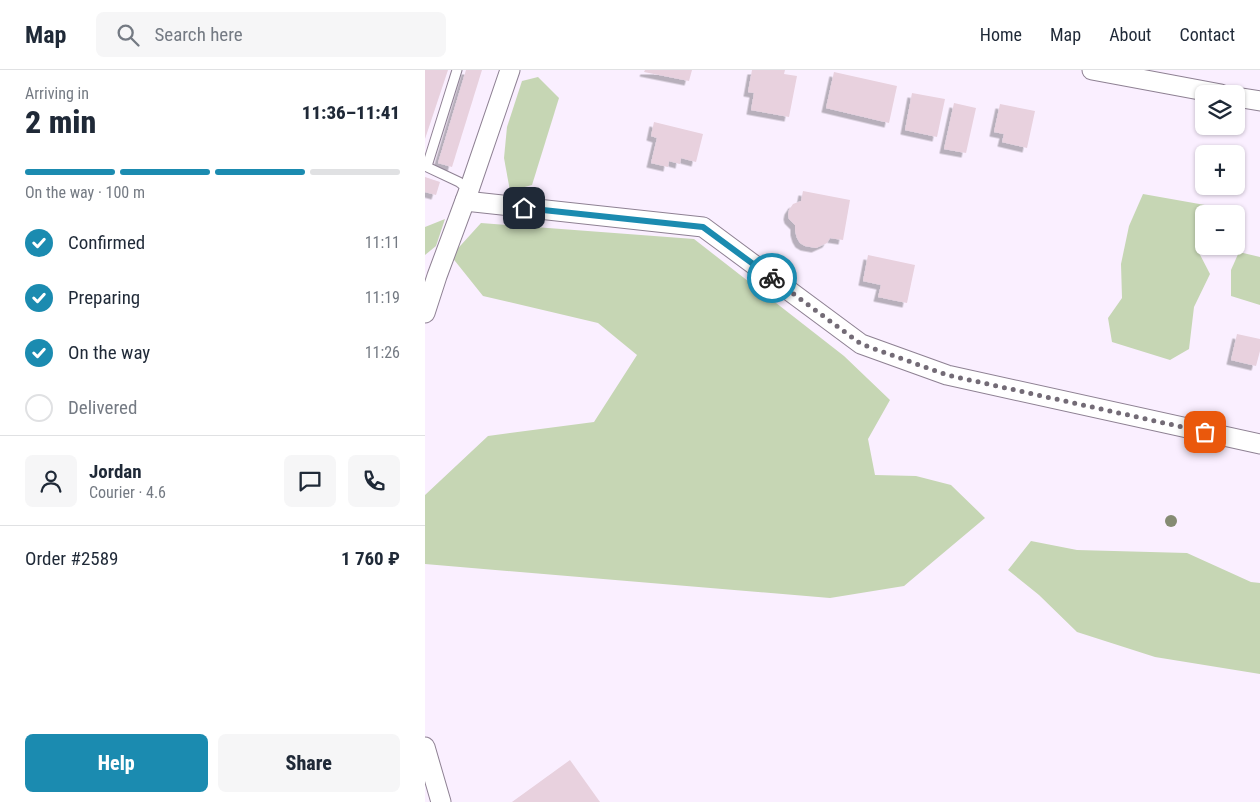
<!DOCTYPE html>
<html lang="en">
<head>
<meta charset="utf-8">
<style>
  body { margin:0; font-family:"Roboto Condensed",sans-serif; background:#f6f6f7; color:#1f2937; height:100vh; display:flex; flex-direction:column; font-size:19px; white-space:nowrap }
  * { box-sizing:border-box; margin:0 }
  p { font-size:16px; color:#747a83 }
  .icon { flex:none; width:28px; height:28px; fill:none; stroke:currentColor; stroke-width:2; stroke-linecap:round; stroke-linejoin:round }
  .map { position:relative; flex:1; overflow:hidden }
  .details { display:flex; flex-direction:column; background:#fff; width:425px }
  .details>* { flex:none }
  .controls { position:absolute; left:770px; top:15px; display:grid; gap:10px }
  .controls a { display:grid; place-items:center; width:50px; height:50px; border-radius:8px; background:#fff; box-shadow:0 1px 4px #0004; font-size:25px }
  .pin { position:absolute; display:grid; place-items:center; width:42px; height:42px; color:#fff; margin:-21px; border-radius:10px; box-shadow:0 2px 8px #0006 }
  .courier { position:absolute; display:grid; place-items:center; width:50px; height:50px; margin:-25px; border:4px solid #1b8bb0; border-radius:50%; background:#fff; color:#222; box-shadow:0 1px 6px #0007 }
  .summary em { font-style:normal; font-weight:800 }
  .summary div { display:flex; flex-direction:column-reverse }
  .summary { display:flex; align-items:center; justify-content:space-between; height:85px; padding:0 25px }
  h1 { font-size:32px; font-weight:800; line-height:38px }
  .bar { display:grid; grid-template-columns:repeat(4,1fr); gap:8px 5px; align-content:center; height:60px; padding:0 25px }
  .bar i { height:6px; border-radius:4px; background:#e0e1e3 }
  .bar .current { background:#1b8bb0 }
  .bar p { grid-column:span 4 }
  .line { display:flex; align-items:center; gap:12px; padding:0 25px; border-top:1px solid #e0e1e3 }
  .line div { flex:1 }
  .round { display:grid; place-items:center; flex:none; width:52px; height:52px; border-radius:8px; background:#f6f6f7 }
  ol { padding:0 25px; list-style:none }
  li { display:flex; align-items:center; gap:15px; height:55px }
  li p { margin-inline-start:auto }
  li .icon { padding:5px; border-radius:50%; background:#1b8bb0; color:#fff; stroke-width:4 }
  li:last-child { color:#747a83 }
  li i { width:28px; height:28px; border:2px solid #e0e1e3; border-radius:50% }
  .action { display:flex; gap:10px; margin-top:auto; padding:10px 25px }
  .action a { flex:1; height:58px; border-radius:8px; background:#1b8bb0; color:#fff; font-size:20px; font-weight:800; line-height:58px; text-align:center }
  .action a+a { background:#f6f6f7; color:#1f2937 }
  header { display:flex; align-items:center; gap:30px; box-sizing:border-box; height:70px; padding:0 25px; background:#fff; border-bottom:1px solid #e0e1e3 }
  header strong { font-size:24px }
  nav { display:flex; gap:28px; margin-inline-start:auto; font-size:18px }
  .search { width:350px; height:45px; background:#f6f6f7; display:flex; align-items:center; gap:12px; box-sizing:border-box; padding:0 18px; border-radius:8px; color:#747a83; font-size:19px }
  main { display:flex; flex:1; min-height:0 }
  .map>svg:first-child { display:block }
</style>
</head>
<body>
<header>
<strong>Map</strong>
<div class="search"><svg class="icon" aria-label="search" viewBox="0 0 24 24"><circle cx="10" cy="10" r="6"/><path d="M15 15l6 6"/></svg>Search here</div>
<nav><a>Home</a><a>Map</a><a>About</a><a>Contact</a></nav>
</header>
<main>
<section class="details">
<div class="summary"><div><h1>2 min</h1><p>Arriving in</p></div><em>11:36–11:41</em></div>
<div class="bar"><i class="current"></i><i class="current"></i><i class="current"></i><i></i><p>On the way · 100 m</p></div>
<ol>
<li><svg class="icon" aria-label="check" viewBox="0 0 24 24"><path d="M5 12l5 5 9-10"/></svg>Confirmed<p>11:11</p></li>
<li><svg class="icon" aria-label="check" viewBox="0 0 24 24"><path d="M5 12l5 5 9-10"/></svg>Preparing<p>11:19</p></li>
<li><svg class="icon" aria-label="check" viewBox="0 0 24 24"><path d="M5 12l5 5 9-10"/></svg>On the way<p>11:26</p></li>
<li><i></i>Delivered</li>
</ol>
<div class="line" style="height:90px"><a class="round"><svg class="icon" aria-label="person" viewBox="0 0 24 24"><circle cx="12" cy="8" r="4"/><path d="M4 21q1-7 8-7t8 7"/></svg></a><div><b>Jordan</b><p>Courier · 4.6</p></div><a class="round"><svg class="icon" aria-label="chat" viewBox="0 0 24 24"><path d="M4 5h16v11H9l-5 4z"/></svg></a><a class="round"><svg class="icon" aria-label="phone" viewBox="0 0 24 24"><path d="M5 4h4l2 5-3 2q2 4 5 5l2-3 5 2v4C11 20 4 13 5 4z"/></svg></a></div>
<div class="line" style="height:65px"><div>Order #2589</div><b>1 760 ₽</b></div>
<div class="action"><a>Help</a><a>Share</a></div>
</section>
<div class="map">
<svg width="835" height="732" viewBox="0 0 835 732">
  <defs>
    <filter id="shadow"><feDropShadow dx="-4.5" dy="4.5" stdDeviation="0" flood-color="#0004"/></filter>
  </defs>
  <rect width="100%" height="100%" fill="#faefff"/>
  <g fill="#c6d6b4">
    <path d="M113,7l21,21 -27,87 -22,6 -6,-33 3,-31 15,-46z"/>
    <path d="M718,124l62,11 -10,40 15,29 -16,33 -5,42 -19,11 -58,-18 -4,-24 14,-20 -1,-34 8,-38z"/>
    <path d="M20,149l-9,27 -11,9v-28z"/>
    <path d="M56,153l213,16 150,117 46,44 -22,39 7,36 41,1 35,9 34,33 -81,68 -74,12 -405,-34v-69l63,-59 106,-14 43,-67 -39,-32 -115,-27 -32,-40z"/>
    <path d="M814,182l21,5v48l-29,-9v-26z"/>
    <path d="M606,471l46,9 110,3 64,29 9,1v91l-105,-17 -78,-25 -38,-37 -31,-25z"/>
  </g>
  <g fill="#e8d1de" filter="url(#shadow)">
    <path d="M0,0h23l-23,69z"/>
    <path d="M41,0h16l-30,97 -14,-4z"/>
    <path d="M220,0h47l-3,11 -45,-9z"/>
    <path d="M327,0h33l-1,4 13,2 -8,41 -38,-7 3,-17 -6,-1z"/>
    <path d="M409,2l63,14 -8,37 -63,-15z"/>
    <path d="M487,23l33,6 -8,38 -32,-7z"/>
    <path d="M529,33l22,5 -10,45 -22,-4z"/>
    <path d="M575,34l35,7 -8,37 -25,-6 2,-8 -10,-2z"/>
    <path d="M229,52l49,12 -7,28 -15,-4 -1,6 -11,-3 -1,6 -17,-4 6,-25 -6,-2z"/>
    <path d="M0,107l15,5 -4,13 -11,-3z"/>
    <path d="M378,121l47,9 -7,40 -13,-2 -3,5 -11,5 -11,-2 -5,-3 -3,-5 -2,-7v-6l-6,-6 -1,-4 1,-5 4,-6 8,-3z"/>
    <path d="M443,185l47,10 -8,38 -29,-6 3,-12 -18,-4z"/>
    <path d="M812,264l23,5v12l-4,15 -25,-6z"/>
    <path d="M145,690l30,42h-88z"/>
  </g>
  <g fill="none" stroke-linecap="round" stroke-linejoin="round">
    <g stroke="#8e8193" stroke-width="11">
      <g id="lane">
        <path d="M0,96l34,16 10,8"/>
        <path d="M2,96l30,-96"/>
      </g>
    </g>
    <g stroke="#8e8193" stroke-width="21">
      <g id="street">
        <path d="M667,0l129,24"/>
        <path d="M811,27l24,4"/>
        <path d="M40,131l238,26 158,117 86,31 313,69"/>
        <path d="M0,243l12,-37 32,-86 41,-120"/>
        <path d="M0,677l16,55"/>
      </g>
    </g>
    <use href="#lane" stroke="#fff" stroke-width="9"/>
    <use href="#street" stroke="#fff" stroke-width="19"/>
  </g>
  <circle fill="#858b73" cx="746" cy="451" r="6"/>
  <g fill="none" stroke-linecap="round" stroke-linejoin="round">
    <path stroke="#736b76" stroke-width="5" stroke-dasharray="0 9" d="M347,208l89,66 86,31 258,57"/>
    <path stroke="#1b8bb0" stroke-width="6" d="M99,138l179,19 69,51"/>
  </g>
</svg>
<div class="controls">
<a><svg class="icon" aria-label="layers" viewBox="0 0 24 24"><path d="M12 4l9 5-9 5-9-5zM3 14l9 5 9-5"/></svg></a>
<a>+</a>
<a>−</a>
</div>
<div class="pin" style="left:780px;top:362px;background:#ea580c"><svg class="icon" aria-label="bag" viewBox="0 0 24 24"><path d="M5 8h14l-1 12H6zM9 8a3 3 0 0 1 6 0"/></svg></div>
<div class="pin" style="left:99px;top:138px;background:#1f2937"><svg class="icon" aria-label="home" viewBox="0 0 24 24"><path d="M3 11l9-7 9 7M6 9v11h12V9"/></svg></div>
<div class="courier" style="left:347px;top:208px"><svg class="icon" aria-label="bike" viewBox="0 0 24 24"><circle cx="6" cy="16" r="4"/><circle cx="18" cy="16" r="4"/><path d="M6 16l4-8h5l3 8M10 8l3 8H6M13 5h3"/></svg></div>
</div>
</main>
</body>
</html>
